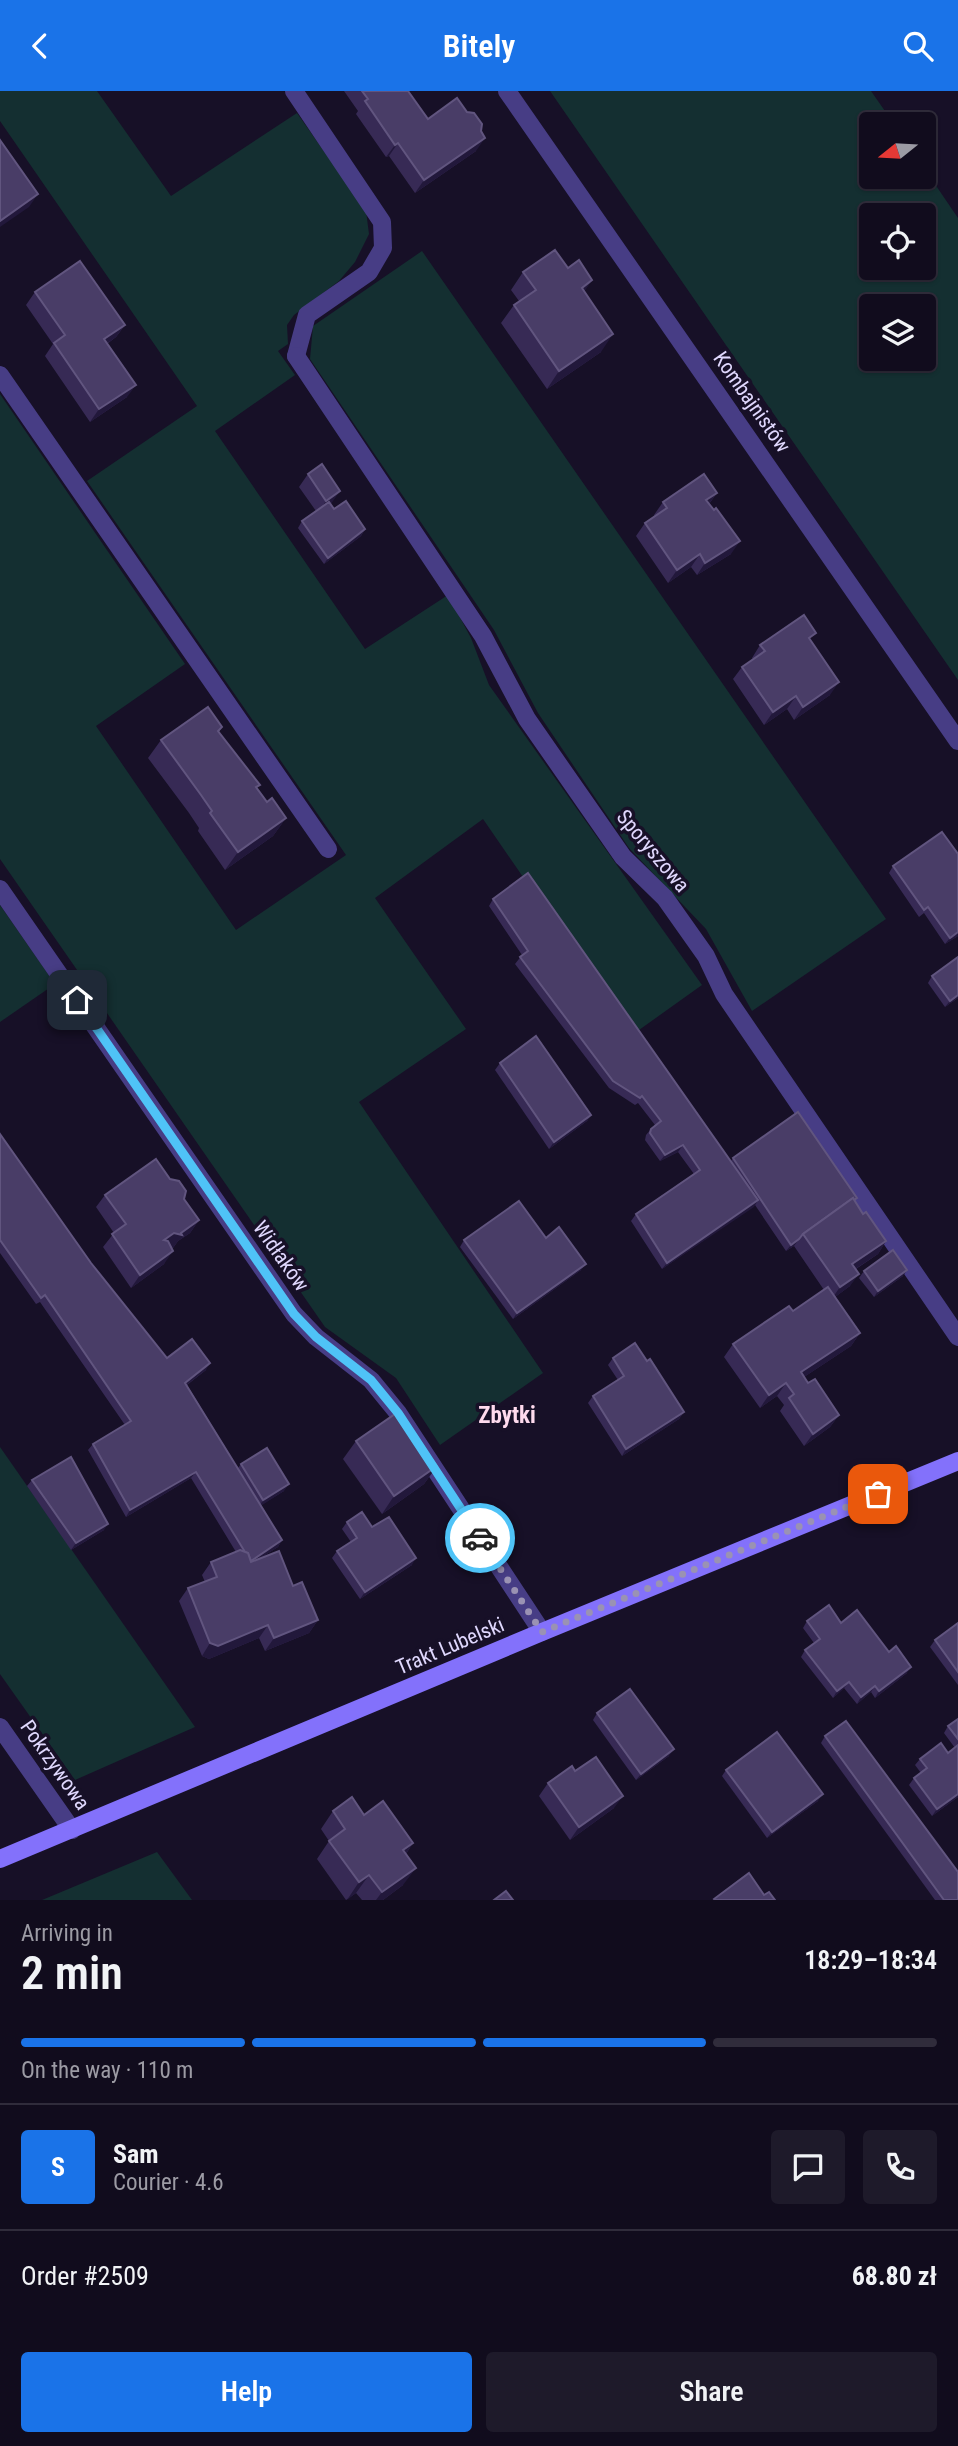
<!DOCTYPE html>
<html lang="en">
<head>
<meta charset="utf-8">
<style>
  body { margin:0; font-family:"Roboto Condensed",sans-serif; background:#1e1a2a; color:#f1f3f6; height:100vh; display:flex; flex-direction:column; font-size:26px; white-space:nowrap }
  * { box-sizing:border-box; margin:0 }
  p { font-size:23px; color:#9c9ba4 }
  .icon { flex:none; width:38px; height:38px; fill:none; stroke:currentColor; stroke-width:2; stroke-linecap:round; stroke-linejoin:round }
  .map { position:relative; height:1809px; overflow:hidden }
  .details { display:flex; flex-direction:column; background:#110c1d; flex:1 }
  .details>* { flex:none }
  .needle { width:46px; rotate:252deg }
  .controls { position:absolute; left:859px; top:21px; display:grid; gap:14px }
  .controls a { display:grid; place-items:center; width:77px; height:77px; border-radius:7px; background:#110c1d; box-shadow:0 2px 5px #0004,0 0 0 2px #302c3b; font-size:35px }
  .pin { position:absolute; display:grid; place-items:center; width:60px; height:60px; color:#fff; margin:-30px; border-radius:14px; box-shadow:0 4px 10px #0006 }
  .courier { position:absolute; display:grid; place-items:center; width:70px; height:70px; margin:-35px; border:5px solid #4fc3f7; border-radius:50%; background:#fff; color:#222; box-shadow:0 2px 9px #0007 }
  .overview em { font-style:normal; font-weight:600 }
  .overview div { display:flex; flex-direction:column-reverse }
  .overview { display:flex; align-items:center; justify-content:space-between; height:119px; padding:0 21px }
  h1 { font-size:46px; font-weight:600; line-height:52px }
  .bar { display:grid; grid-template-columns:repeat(4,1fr); gap:10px 7px; align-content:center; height:84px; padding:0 21px }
  .bar i { height:9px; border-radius:5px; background:#302c3b }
  .bar .current { background:#1a73e8 }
  .bar p { grid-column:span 4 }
  .line { display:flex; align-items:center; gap:18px; padding:0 21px; border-top:2px solid #302c3b }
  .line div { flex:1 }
  .round { display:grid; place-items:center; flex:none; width:74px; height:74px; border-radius:7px; background:#1e1a2a }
  .primary-button { display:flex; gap:14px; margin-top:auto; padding:14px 21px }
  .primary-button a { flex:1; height:80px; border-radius:7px; background:#1a73e8; color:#fff; font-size:28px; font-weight:600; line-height:80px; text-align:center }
  .primary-button a+a { background:#1e1a2a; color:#f1f3f6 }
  header { display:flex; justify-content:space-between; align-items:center; height:91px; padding:0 21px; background:#1a73e8; color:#fff; font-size:32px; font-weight:600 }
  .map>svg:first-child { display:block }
</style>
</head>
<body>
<header><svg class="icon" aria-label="back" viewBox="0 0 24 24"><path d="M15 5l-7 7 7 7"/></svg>Bitely<svg class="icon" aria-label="search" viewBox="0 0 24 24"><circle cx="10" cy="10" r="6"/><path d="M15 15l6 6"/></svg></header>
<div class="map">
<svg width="958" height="1809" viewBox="0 0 958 1809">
  <rect width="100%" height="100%" fill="#171027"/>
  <g fill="#142f31" fill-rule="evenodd">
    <path d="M0,0h97l74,105 126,-83 69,98 3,23 -14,28 -16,19 -45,34 -7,10 1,19 -10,7 17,24 -80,56 150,218 83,-54 23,43 18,47 213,300 -70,50 -149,-216 -108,79 91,131 -107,73 184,271 -103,72 -44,-67 -71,-51 -325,-468v-465l185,270 -89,62 140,204 110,-75 -259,-374 110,-75 -197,-285z"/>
    <path d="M550,0h321l23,33h-22v53h52v-9l34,50v462zM872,124h52v53h-52zM872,215h52v53h-52z"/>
    <path d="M422,160l464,668 -134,92 -46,-82 -77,-81 -91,-135 -44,-83 -184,-271 3,-33z"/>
    <path d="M0,814l55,79 -55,38z"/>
    <path d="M0,1356l195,280 -120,53 -75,-106z"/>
    <path d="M157,1761l35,48h-150z"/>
  </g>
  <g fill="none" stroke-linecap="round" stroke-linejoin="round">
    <g stroke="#473d85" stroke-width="18">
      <path d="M294,0l88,131 1,26 -14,24 -62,43 -11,41"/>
      <path d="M0,284l328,474"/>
    </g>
    <g stroke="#473d85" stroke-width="18">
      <path d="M507,0l451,650"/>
      <path d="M296,265l187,280 44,83 96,138 42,41 41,58 18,38 234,343"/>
      <path d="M0,798l294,425 22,23 55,43 27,33 144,219"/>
      <path d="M0,1636l72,103"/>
    </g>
    <path stroke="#8371fb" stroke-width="18" d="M0,1768l542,-227 416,-171"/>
  </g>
  <g fill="#372a55">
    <path d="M344,0h64l20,28 48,32 -61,42 -26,-37 -3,1 -30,-43 2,-3z"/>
    <path d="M568,177l24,12 -8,11 17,61 -54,37 -46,-66 13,-18 5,-4 -8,-11 12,-18z"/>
    <path d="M35,201l90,33 -9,12 -9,7 20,53 -37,25 -45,-66 8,-12 -27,-39z"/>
    <path d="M308,383l26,35 31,20 -4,7 -37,28 -26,-36 4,-7 14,-10 -17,-24z"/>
    <path d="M717,402l-8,11 22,50 -34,21 -6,-8 -23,16 -32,-47 9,-13 10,-7 -1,-1 9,-13z"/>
    <path d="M811,550l19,54 -36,25 -7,-11 -23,16 -31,-46 9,-12 11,-8 -1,-1 8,-13z"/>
    <path d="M222,636l-3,5 38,57 10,13 19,16 -13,18 -48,34 -27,-39 1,-3 -10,-15 -41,-55 13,-18z"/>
    <path d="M958,763v82l-13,8 -21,-31 -5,4 -30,-44 4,-7z"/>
    <path d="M493,808l238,262 2,-3 122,43 8,13 23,27 -8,13 -22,15 -6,17 -15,11 25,36 -9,13 -47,31 4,6 31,32 -9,12 -26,19 -24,-35 4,-6 -7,-9 -17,12 -36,-51 9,-13 60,-33 31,-21 -30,-44 -8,5 -31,-46 -93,64 -31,-48 5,-7 58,-40 -16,-22 -18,9 -15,-21 1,-5 5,-6 4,-4 -17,-22 -3,2 -26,-17 -94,-124 7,-9 -33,-49z"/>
    <path d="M958,866v41l-13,9 -17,-24 4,-7z"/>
    <path d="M500,972l91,52 -4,6 -38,28 -54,-79z"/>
    <path d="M0,1043l91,129 76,95 39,12 -19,15 51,83 3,-4 43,27 -23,14 21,35 -4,7 -21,13 36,26 25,34 -9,13 -44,18 -6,-13 -50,21 -7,-3 -23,-55 9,-13 17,-6 -3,-7 9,-13 25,-10 -45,-74 -65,39 -38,-67 5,-6 32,-19 -85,-123 -4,2 -36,-51z"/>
    <path d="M105,1104l79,4 15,21 -9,13 -12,8 -5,7 -2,-1 -7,17 -33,24 -28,-41 11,-14 -18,-26z"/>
    <path d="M546,1147l35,32 -68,49 -53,-72 4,-7z"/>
    <path d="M864,1180l39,5 -29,21 -15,-19z"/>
    <path d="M613,1267l71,54 -5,7 -57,37 -34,-53 5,-7 25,-16 -10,-15z"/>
    <path d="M356,1350l81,25 -13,18 -42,30 -39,-55z"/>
    <path d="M32,1389l72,50 -33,20 -44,-64z"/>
    <path d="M347,1431l25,5 40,38 -52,34 -28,-41 5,-7 14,-9 -9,-13z"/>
    <path d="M807,1530l34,2 48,29 18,21 -32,25 -4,-6 -14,12 -13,-16 -11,10 -32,-41 4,-7 9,-7 -11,-15z"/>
    <path d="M958,1532v62l-28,-38 5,-7z"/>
    <path d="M597,1622l72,43 -33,24 -43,-60z"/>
    <path d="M958,1628v78l-26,19 -23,-31 5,-7 7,-5 -6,-8 5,-6 28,-6 7,-5 -11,-15 4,-7z"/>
    <path d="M825,1645l133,164h-23l-114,-157z"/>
    <path d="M726,1679l92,31 -51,37 -45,-62z"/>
    <path d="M575,1680l39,37 -44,32 -31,-44 9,-13z"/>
    <path d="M333,1720l31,4 49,28 -7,11 -3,31 -20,15h-21l-6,-7 -10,7 -29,-41 12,-18 -8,-12z"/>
  </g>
  <g fill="#22183b">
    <path d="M485,47l-9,13 -61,42 9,-13z"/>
    <path d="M398,52l-9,13 -3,1 9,-12z"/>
    <path d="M38,103l-9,13 -29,20v-6z"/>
    <path d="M592,189l-12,18 2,-10z"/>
    <path d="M125,234l-9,12 -21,15 9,-13z"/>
    <path d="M613,243l-12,18 -54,37 12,-18z"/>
    <path d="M136,294l-9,12 -37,25 9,-13z"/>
    <path d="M340,400l-9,13 -14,10 9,-13z"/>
    <path d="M717,402l-9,12 -2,-5z"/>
    <path d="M365,438l-4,7 -37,28 4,-6z"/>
    <path d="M740,450l-9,13 -34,21 8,-12z"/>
    <path d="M700,463l-9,13 -23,16 9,-13z"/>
    <path d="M839,591l-9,13 -36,25 9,-13z"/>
    <path d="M796,605l-9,13 -23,16 9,-13z"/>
    <path d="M286,727l-13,18 -48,34 13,-18z"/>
    <path d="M958,841v4l-13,8 5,-6z"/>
    <path d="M958,904v3l-13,9 5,-6z"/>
    <path d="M591,1024l-4,6 -38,28 5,-7z"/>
    <path d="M683,1054l-5,7 -18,9 5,-6z"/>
    <path d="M758,1109l-4,7 -92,62 5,-6z"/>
    <path d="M199,1129l-9,13 -12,8 -5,7 -8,-2 -1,-6 10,-7h7z"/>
    <path d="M799,1148l-5,7 -8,5 5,-6z"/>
    <path d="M886,1150l-8,13 -35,23 9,-13z"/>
    <path d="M173,1160l-9,13 -33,24 9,-13z"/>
    <path d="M586,1173l-5,6 -68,49 4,-6z"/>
    <path d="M907,1179l-4,6 -29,21 4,-6z"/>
    <path d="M859,1183l-9,12 -19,14 9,-13z"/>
    <path d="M860,1242l-9,13 -59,39 9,-13z"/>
    <path d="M210,1272l-4,7 -25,19 4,-6z"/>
    <path d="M786,1292l-9,13 -17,12 9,-13z"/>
    <path d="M684,1321l-5,7 -57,37 4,-7z"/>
    <path d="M839,1324l-9,12 -26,19 9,-12z"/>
    <path d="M437,1375l-13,18 -42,30 12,-18z"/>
    <path d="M196,1381l-5,6 -65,39 4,-7z"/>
    <path d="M289,1393l-5,7 -25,16 4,-7z"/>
    <path d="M108,1433l-4,6 -33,20 5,-7z"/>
    <path d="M282,1449l-4,7 -32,20 4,-6z"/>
    <path d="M416,1467l-4,7 -52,34 5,-7z"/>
    <path d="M318,1529l-9,13 -44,18 9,-13z"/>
    <path d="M268,1534l-9,13 -50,21 -7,-3 8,-13z"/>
    <path d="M911,1576l-4,6 -32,25 4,-7z"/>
    <path d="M849,1591l-5,6 -11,10 4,-7z"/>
    <path d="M875,1595l-4,6 -14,12 4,-7z"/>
    <path d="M674,1658l-5,7 -33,24 5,-6z"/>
    <path d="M823,1703l-5,7 -51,37 5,-6z"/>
    <path d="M958,1703v3l-26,19 5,-7z"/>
    <path d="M623,1705l-9,12 -44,32 9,-13z"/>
    <path d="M413,1752l-12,18 2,-11z"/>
    <path d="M416,1777l-13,17 -20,15h-7l6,-8z"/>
    <path d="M369,1784l-13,18 -9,7 12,-18z"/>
  </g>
  <g fill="#493d67" stroke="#61557f" stroke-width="2">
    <path d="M362,0h46l20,28 29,-21 10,14 7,1 8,11 -1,7 4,7 -61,42 -26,-37 -3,2 -30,-44 3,-2z"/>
    <path d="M0,49l38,54 -38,27z"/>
    <path d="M555,159l13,18 11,-8 13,20 -10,8 31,46 -54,37 -45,-66 22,-15 -13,-18z"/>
    <path d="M80,170l45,64 -21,14 32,46 -37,24 -45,-66 11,-8 -30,-43z"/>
    <path d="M322,373l18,27 -14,10 -18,-27z"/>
    <path d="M704,383l13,19 -11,7 8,10 2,-2 24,33 -35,22 -5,-9 -23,16 -32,-47 22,-15 -4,-6z"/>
    <path d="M346,410l19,28 -37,29 -26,-37 27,-19 5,7z"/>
    <path d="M804,524l12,18 -7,5 30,44 -36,25 -7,-11 -23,16 -31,-45 23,-16 -5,-6z"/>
    <path d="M208,616l14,20 -4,4 42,54 -4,2 11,15 5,-4 14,20 -48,34 -28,-39 2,-2 -11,-16 -40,-55z"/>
    <path d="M942,741l16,22v78l-8,6 -22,-31 -4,3 -31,-44z"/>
    <path d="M528,782l230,327 -91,63 -31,-49 64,-44 -17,-25 -18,10 -15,-22 1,-4 10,-8 -19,-25 -2,2 -27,-17 -93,-124 8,-6 -35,-52z"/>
    <path d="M958,866v38l-8,6 -18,-25z"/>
    <path d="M536,945l55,79 -37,27 -54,-79z"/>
    <path d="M798,1021l59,86 -3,2 -1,-2 -50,36 -4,5 -8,6 -58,-87z"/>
    <path d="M0,1043l91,129 76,95 25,-19 18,24 -25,20 97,157 -31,21 -3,-8 -3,-1 -49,-80 -66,38 -37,-66 38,-23 -86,-126 -4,3 -41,-58z"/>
    <path d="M156,1068l14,20 9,2 7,10 -2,8 15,21 -18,13 1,2 -8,-2 -10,7 4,1 5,10 -33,24 -28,-41 14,-10 -21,-29z"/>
    <path d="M853,1107l10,16 3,-2 20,29 -34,23 7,10 -19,13 -37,-53z"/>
    <path d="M519,1110l27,37 13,-11 27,37 -69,49 -53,-73z"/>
    <path d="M893,1159l14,20 -29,21 -14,-20z"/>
    <path d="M828,1196l32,46 -59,39 7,11 7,-4 24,36 -26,19 -24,-36 5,-4 -8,-11 -17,12 -36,-51 56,-38 4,5z"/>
    <path d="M635,1252l12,18 3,-2 34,53 -58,37 -33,-53 31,-20 -11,-18z"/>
    <path d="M398,1321l39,54 -43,30 -38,-55z"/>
    <path d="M267,1357l22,36 -26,16 -22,-36z"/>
    <path d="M71,1366l37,67 -32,19 -44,-63z"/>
    <path d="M362,1421l10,15 17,-10 27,41 -51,34 -28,-41 20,-13 -10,-16z"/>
    <path d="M240,1459l8,3 3,9 28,-11 14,35 9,-4 16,38 -44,18 -6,-13 -50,21 -8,-3 -22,-55 29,-11 -6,-15z"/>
    <path d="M829,1514l12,18 16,-13 32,42 7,-6 15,21 -32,24 -4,-5 -14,11 -12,-15 -12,9 -32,-41 15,-11 -13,-18z"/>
    <path d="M958,1532v49l-23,-32z"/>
    <path d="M630,1598l44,60 -33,25 -44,-61z"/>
    <path d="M958,1628v20l-10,-13z"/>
    <path d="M846,1630l112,151v28h-14l-119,-164z"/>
    <path d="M777,1641l46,62 -51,38 -46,-62z"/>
    <path d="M941,1652l7,10 10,-8v49l-21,15 -23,-31 13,-10 -7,-9z"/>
    <path d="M596,1666l27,39 -44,31 -31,-44 24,-17 3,5z"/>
    <path d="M352,1706l12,18 19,-14 30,42 -10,7 13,18 -34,24 -13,-17 -10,7 -30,-41 16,-12 -12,-18z"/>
    <path d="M749,1782l15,22 5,-3 6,8h-60l-1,-1z"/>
    <path d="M506,1800l7,9h-19z"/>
  </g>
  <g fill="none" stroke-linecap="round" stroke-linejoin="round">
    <path stroke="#9a92b3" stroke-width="7" stroke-dasharray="0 12.6" d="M480,1447l62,94 336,-138"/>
    <path stroke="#4fc3f7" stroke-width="9" d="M77,909l217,314 22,23 55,43 27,33 82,125"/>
  </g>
  <g text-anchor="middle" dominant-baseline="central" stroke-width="7" stroke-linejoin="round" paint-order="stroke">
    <g font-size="21" fill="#e0d8fe" stroke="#171027">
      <text transform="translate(752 311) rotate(55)">Kombajnistów</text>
      <text transform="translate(653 760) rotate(50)">Sporyszowa</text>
      <text transform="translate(281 1165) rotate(55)">Widłaków</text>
      <text transform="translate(450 1555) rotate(-23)">Trakt Lubelski</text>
      <text transform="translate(55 1674) rotate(55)">Pokrzywowa</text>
    </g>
    <g font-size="23" font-weight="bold" fill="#fedaed" stroke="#171027">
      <text x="507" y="1324">Zbytki</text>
    </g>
  </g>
</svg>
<div class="controls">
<a><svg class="needle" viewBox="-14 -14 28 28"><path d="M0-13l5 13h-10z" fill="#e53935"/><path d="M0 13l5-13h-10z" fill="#9c9ba4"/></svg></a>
<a><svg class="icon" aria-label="locate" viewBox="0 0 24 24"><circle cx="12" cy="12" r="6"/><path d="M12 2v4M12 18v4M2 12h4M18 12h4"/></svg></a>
<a><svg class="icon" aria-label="layers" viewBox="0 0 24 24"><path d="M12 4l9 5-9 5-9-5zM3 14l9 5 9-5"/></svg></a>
</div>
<div class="pin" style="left:878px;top:1403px;background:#ea580c"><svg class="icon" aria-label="bag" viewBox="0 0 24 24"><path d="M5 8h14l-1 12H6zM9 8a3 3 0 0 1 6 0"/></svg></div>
<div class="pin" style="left:77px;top:909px;background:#1f2937"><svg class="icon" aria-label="home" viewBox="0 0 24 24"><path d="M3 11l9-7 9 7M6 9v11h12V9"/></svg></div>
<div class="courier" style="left:480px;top:1447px"><svg class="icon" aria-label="car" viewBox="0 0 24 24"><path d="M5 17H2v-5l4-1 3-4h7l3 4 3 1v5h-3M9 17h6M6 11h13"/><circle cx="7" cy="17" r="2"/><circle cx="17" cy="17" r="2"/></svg></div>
</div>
<section class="details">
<div class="overview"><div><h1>2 min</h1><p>Arriving in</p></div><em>18:29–18:34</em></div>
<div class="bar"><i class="current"></i><i class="current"></i><i class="current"></i><i></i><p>On the way · 110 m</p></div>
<div class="line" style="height:126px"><b class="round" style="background:#1a73e8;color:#fff">S</b><div><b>Sam</b><p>Courier · 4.6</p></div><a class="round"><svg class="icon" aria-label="chat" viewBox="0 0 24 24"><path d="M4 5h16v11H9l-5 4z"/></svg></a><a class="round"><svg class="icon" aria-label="phone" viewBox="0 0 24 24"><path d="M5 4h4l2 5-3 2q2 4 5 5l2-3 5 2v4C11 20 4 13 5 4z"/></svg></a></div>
<div class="line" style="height:91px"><div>Order #2509</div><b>68.80 zł</b></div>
<div class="primary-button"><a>Help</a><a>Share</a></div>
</section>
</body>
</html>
